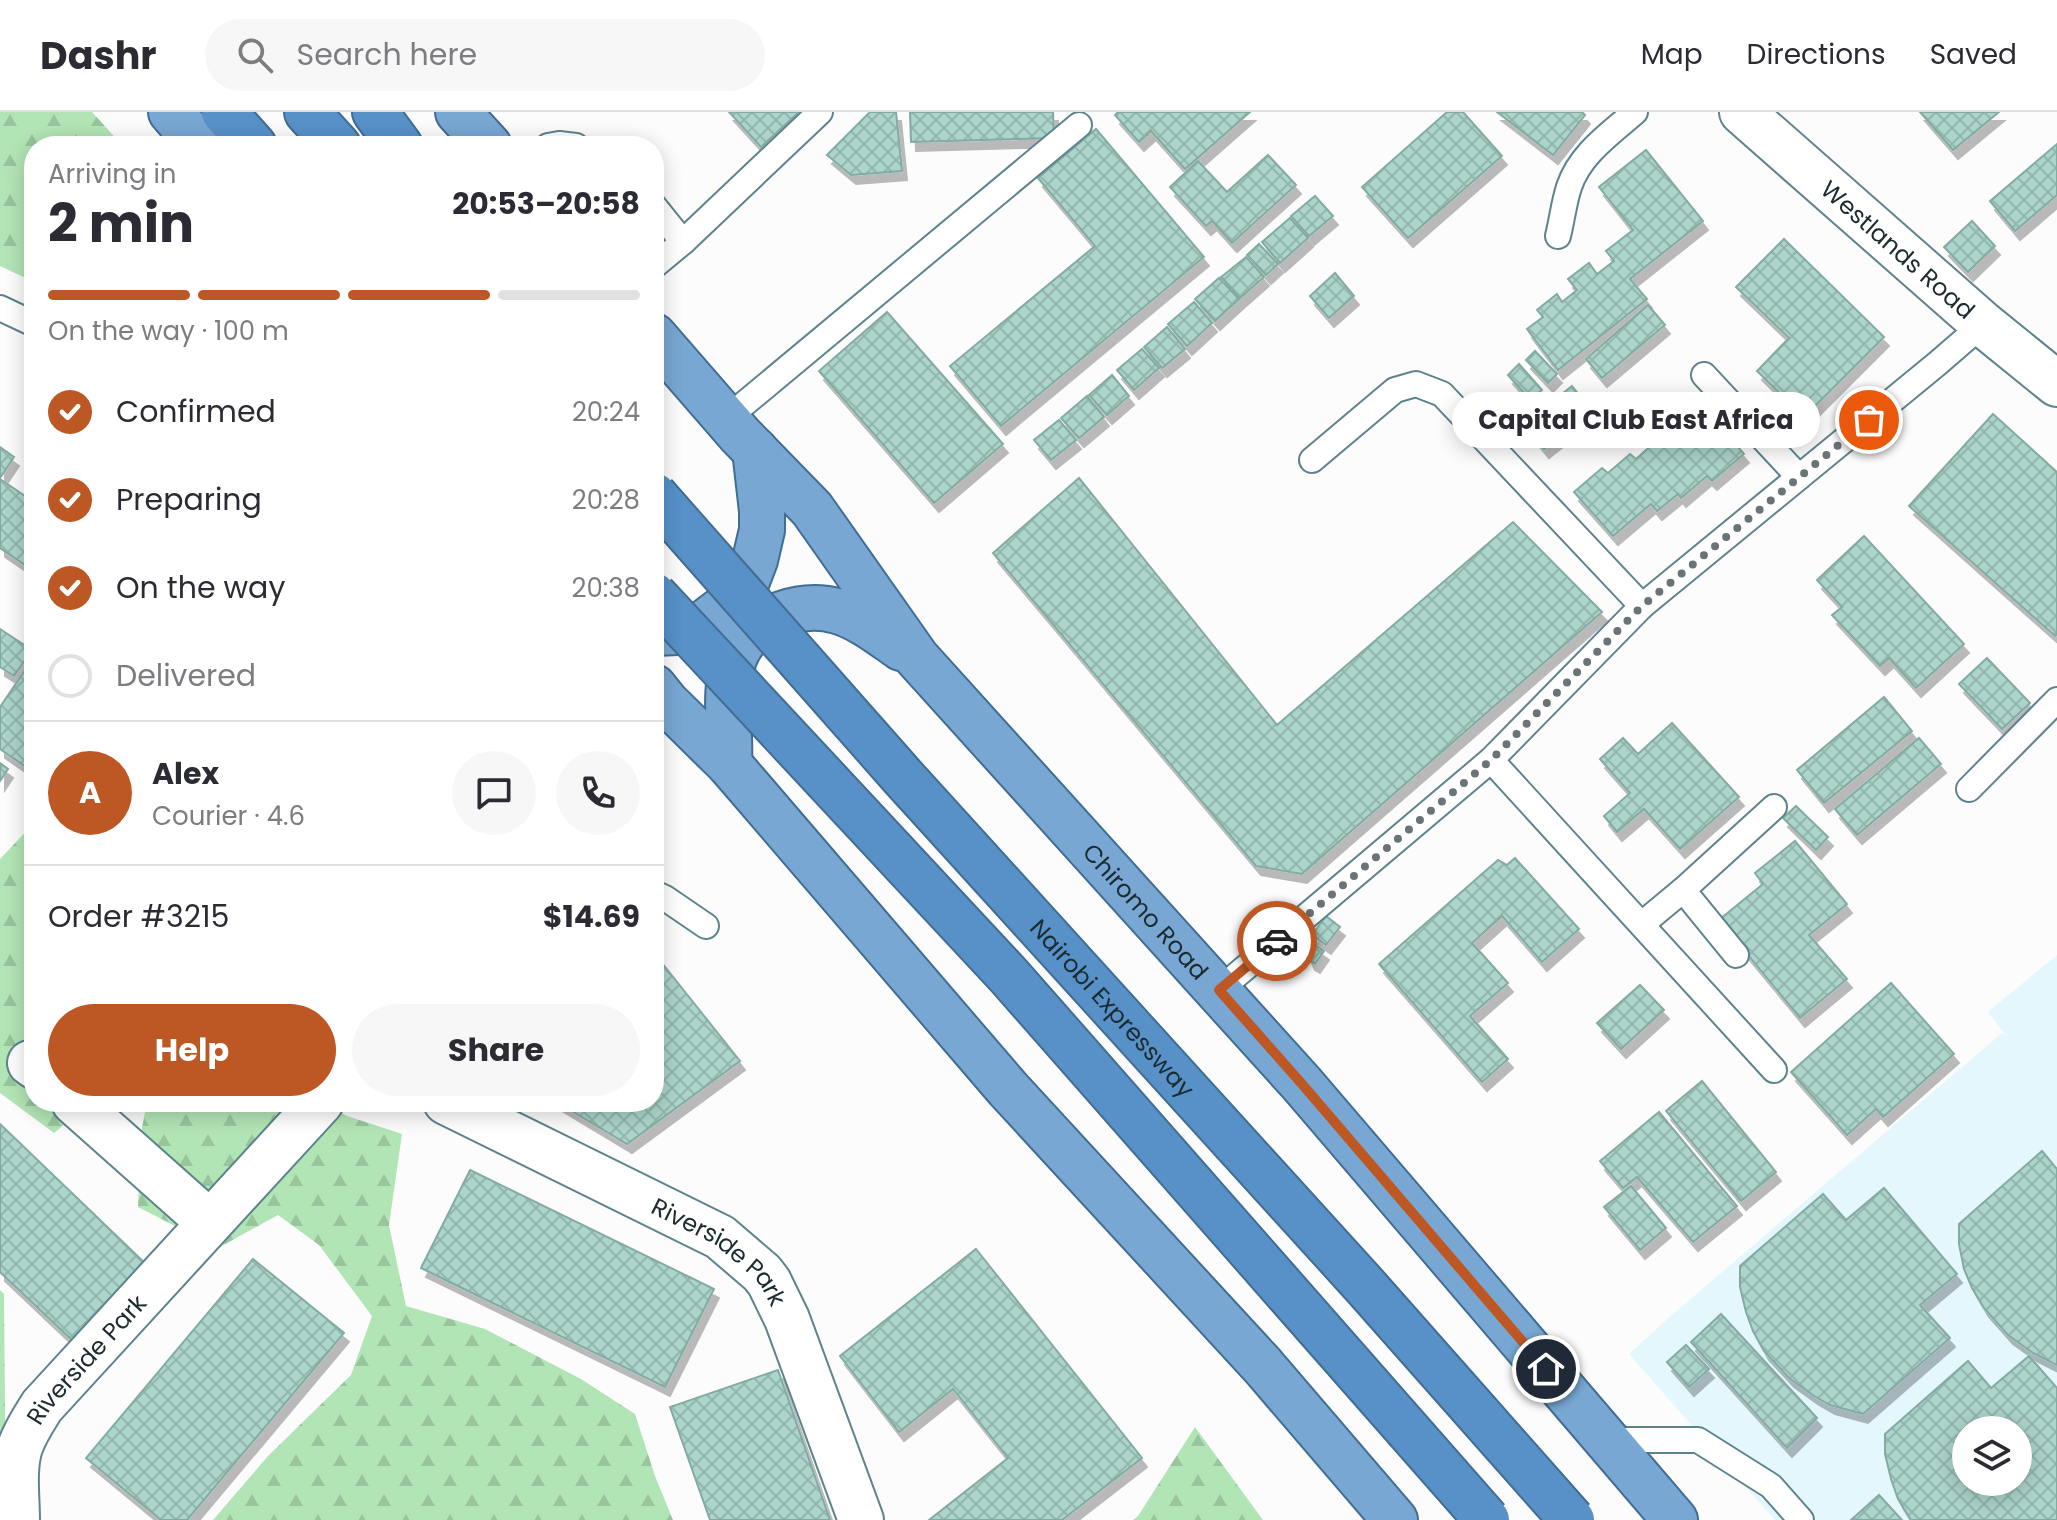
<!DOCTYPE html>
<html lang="en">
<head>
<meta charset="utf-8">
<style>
  body { margin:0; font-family:Poppins,sans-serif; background:#f7f7f7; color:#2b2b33; height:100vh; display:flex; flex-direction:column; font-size:30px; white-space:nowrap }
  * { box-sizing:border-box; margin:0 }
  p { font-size:26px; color:#7c7c81 }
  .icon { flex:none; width:44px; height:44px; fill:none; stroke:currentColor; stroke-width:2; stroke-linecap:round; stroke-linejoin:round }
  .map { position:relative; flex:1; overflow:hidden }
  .side { position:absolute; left:24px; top:24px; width:640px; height:976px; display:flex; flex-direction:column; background:#fff; border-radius:32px; box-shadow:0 4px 20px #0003 }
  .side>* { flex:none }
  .buttons { position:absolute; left:1952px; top:1304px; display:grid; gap:16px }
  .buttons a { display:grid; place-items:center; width:80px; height:80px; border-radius:50%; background:#fff; box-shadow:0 4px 20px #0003; font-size:40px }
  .pin { position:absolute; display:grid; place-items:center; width:68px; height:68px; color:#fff; margin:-34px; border:4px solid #fff; border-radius:50%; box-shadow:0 2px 8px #0007 }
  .courier { position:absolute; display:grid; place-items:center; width:80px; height:80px; margin:-40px; border:6px solid #bd5824; border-radius:50%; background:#fff; color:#222; box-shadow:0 2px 10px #0007 }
  .bubble { position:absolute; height:56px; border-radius:28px; background:#fff; box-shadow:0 4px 20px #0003; font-size:26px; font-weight:700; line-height:56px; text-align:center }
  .overview em { font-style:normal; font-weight:700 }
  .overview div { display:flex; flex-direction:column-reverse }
  .overview { display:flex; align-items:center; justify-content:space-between; height:136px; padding:0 24px }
  h1 { font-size:52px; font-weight:700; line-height:60px }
  .bar { display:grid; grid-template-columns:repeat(4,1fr); gap:12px 8px; align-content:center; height:96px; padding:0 24px }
  .bar i { height:10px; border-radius:6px; background:#e1e1e2 }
  .bar .current { background:#bd5824 }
  .bar p { grid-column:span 4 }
  .line { display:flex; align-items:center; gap:20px; padding:0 24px; border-top:2px solid #e1e1e2 }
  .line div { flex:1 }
  .round { display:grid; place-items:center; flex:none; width:84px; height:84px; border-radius:42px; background:#f7f7f7 }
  ol { padding:0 24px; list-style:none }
  li { display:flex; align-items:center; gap:24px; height:88px }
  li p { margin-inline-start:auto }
  li .icon { padding:8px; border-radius:50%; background:#bd5824; color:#fff; stroke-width:4 }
  li:last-child { color:#7c7c81 }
  li i { width:44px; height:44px; border:4px solid #e1e1e2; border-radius:50% }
  .action { display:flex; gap:16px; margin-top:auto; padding:16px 24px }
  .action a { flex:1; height:92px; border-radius:48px; background:#bd5824; color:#fff; font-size:32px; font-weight:700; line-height:92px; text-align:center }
  .action a+a { background:#f7f7f7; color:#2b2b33 }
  header { display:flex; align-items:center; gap:48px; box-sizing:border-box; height:112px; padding:0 40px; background:#fff; border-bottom:2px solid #e1e1e2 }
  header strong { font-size:38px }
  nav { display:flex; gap:44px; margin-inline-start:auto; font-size:28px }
  .search { width:560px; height:72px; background:#f7f7f7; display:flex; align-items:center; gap:20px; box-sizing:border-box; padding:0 28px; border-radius:44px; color:#7c7c81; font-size:30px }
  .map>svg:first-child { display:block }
</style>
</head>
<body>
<header>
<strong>Dashr</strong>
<div class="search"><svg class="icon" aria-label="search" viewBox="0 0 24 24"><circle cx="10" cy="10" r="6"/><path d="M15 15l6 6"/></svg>Search here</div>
<nav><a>Map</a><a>Directions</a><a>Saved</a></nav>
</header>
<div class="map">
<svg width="2057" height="1408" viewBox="0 0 2057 1408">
  <defs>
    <pattern id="forest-firs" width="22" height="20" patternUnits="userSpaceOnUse" patternTransform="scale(2)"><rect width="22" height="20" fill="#b2e5b5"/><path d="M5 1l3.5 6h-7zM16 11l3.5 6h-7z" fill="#98c59c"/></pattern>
    <pattern id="building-cross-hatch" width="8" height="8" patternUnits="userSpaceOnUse" patternTransform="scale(2)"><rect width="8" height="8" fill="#abd4cb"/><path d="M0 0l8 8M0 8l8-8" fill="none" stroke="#93b6af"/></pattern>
    <filter id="shadow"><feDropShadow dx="5" dy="9" stdDeviation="0" flood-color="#0004"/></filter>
  </defs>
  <rect width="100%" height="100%" fill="#fcfcfc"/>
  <path fill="#e3f7fc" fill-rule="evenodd" d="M2057,843v565h-282l-146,-166 44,-40 329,-281 5,4 -19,-25zM1966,1318h52v52h-52z"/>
  <g fill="url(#forest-firs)">
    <path d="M0,0h92l31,34h-89v136l-34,-16z"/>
    <path d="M34,711v279h58l-38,31 -54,-40v-234z"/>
    <path d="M147,990h175l25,14 55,18 -13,91 17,81 79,23 96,50 54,35 20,62 18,44h-460l55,-64 83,-81 21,-59 -53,-71 -41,-30 -60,33 -80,-41 3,-74z"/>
    <path d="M0,1178l4,4 2,226h-6z"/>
    <path d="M1195,1315l68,93h-130l5,-4z"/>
  </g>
  <g fill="url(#building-cross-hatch)" stroke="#83aba3" stroke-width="2" fill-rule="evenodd" filter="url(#shadow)">
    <path d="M729,0h70l-38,35z"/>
    <path d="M870,0h26l6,59 -51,4 -24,-20z"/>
    <path d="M910,0h143l1,26 -143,4z"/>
    <path d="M1118,0h132l-65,57 -34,-38 -12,11 -24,-27z"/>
    <path d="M1447,0h16l39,44 -94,82 -46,-51z"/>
    <path d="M1497,0h85l3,3 -32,40z"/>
    <path d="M1920,0h79l-46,38z"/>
    <path d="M1096,17l108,128 -203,169 -51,-60 145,-120 -57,-68z"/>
    <path d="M2057,32v51l-42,36 -25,-30z"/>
    <path d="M1646,38l57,71 -73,58 17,20 -89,71 -31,-41 16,-12 -6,-7 20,-16 5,8 15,-12 -9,-11 21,-16 8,11 17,-13 -8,-10 27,-21 -34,-43z"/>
    <path d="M1268,43l28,30 -64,58 -20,-22 -6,5 -36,-39 28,-26 29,31z"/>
    <path d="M1315,84l18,20 -24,20 -18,-20z"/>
    <path d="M1290,106l18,20 -28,25 -18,-21z"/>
    <path d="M1972,109l23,25 -27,26 -24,-25z"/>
    <path d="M1784,127l100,98 -80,80 -47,-46 32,-33 -53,-51z"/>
    <path d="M1259,132l19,20 -12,11 -19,-20z"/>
    <path d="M1246,145l18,20 -24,21 -19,-21z"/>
    <path d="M1335,161l19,23 -25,22 -19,-22z"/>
    <path d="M1219,166l20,21 -24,22 -20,-22z"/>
    <path d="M1194,190l18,21 -25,23 -19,-22z"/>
    <path d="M1648,193l17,20 -63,53 -16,-19z"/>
    <path d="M887,200l116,132 -69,59 -115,-132z"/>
    <path d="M1167,215l18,22 -23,19 -18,-21z"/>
    <path d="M1142,237l17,19 -25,22 -17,-20z"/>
    <path d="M1535,239l22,23 -9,9 -22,-23z"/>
    <path d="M1519,252l23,26 -12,10 -22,-25z"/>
    <path d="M1112,263l17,21 -22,19 -18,-20z"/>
    <path d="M1572,274l20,25 -48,38 -20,-24z"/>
    <path d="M1087,284l17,21 -25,21 -18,-20z"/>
    <path d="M1706,298l38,44 -32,27 -5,-5 -26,22 -3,-4 -21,17 -6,-7 -38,32 -39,-44 28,-24 6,5 22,-19 6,5 29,-26 6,7z"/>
    <path d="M1993,302l64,58v162l-2,2 -146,-130z"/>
    <path d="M1059,308l17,20 -25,20 -17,-20z"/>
    <path d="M0,335l14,10 -14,21z"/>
    <path d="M1079,366l198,247 236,-203 89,90 -300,262 -46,-8 -263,-313z"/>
    <path d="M0,367l34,23v69l-34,-23z"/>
    <path d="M1864,424l100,108 -48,44 -27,-30 -9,8 -48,-51 10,-8 -25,-27z"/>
    <path d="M0,517l32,21 -18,26 -14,-9z"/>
    <path d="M34,545v105l-5,7 -29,-20v-42z"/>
    <path d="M1987,546l43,45 -28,26 -43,-45z"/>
    <path d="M1884,585l28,34 -88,72 -27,-33z"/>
    <path d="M1672,611l67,74 -59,52 -36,-40 -27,23 -13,-16 26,-23 -30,-34 23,-21 15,16z"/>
    <path d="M1919,626l22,26 -84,71 -22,-26z"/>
    <path d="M0,651l8,6 -8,12z"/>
    <path d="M1796,694l32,31 -12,13 -33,-32z"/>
    <path d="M1795,729l52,63 -38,31 38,44 -47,39 -81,-98 44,-36 -8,-11z"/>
    <path d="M1515,746l64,71 -37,33 -40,-46 -30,27 36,40 -38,33 38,43 -26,23 -103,-118 119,-104 9,5z"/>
    <path d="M1326,804l14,11 -14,18 -14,-10z"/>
    <path d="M1308,828l16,11 -9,13 -5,-3 -6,-14z"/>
    <path d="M654,841l86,108 -113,83 -70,-42h97z"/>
    <path d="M1891,871l63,71 -71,63 -7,-8 -29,26 -56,-63z"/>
    <path d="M1640,873l24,25 -43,39 -24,-26z"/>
    <path d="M1702,969l74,91 -35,29 -75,-90z"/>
    <path d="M1659,1000l78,94 -44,36 -56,-65 -14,11 -23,-27z"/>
    <path d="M0,1012l148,142 -74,76 -74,-70z"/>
    <path d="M2042,1039l15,18v196l-24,-12 -25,-18 -24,-27 -12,-20 -8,-19 -5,-25v-20z"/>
    <path d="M470,1058l244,119 -49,98 -244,-119z"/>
    <path d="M1631,1074l35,42 -26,22 -36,-43z"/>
    <path d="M1884,1076l73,86 -37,31 30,33 -87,76 -33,-9 -16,-9 -25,-18 -25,-27 -11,-20 -7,-19 -6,-25v-21l83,-72 23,26z"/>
    <path d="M976,1137l166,209 -80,62h-133l79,-62 -55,-69 -54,43 -59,-76z"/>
    <path d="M253,1147l91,74 -157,187h-26l-75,-62z"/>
    <path d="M1721,1202l96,104 -30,30 -96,-106z"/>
    <path d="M1686,1233l23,24 -20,18 -22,-25z"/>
    <path d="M2029,1244l28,32v132h-146l-13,-21 -7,-20 -6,-25v-20l83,-73 23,27zM1966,1318h52v52h-52z"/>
    <path d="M778,1258l52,150h-120l-40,-113z"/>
    <path d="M1879,1383l23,25h-51z"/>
  </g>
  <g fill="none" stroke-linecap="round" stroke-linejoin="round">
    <g stroke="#5d848e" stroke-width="28">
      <g id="service">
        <path d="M548,34l11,-2 17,2"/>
        <path d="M654,94l29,36"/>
        <path d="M1558,124c4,-16 6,-34 11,-49 11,-33 41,-53 66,-75"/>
        <path d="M654,154l29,-24 137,-130"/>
        <path d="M0,196l34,16"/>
        <path d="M1704,263l95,102"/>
        <path d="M726,307l353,-294"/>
        <path d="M1312,348l83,-70 21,-6 26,10 200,212"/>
        <path d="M1491,648l283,310"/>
        <path d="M1969,677l88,-89"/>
        <path d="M1683,778l53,65"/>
        <path d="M654,781l11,5 41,28"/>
        <path d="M1642,812l41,-34 91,-83"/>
        <path d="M1219,878l272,-230 151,-154 296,-243 45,-39"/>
        <path d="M1607,1328h91l73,46 30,34"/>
      </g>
    </g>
    <g stroke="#5d848e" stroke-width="48">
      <g id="minor">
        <path id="s1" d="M1742,0l241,212 74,60"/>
        <path d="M30,951l4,3"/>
        <path d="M74,990l135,120"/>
        <path id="s2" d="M446,990l274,135 42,36 7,9 18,37 74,201"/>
        <path id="s3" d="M17,1408c0,-23 -4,-51 3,-73 5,-15 14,-28 22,-41l279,-304"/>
      </g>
    </g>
    <g stroke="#426d92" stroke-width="48">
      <g id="trunk">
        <path d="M171,0l29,34"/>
        <path d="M458,0l31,34"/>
        <path id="s4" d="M654,224l86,99 72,74 105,149 385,426 373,436"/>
        <path d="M654,521l24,-1 26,-9 34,-26 9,-16 8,-21 7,-30v-19l-7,-61"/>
        <path d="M654,575l12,15 63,62 279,325 255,277 132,154"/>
        <path d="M729,652c2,-34 -6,-71 5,-105 14,-39 64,-59 103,-48 24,7 44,23 64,37"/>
      </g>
    </g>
    <g stroke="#426d92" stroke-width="48">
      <g id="motorway">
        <path d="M224,0l30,34"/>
        <path d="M307,0l31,34"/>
        <path d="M375,0l25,34"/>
      </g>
    </g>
    <use href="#service" stroke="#fff" stroke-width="24"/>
    <use href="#minor" stroke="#fff" stroke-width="44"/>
    <use href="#trunk" stroke="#78a7d3" stroke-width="44"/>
    <use href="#motorway" stroke="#5791c8" stroke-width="44"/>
    <g stroke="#426d92" stroke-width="48" stroke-linecap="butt">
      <g id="motorway-bridge">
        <path id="s5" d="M654,383l248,281 464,511 206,233"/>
        <path d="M654,483l355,381 478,544"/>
      </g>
    </g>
    <use href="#motorway-bridge" stroke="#5791c8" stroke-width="44"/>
  </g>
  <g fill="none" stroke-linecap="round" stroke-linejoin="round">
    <path stroke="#6a7477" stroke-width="8" stroke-dasharray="0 14.4" d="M1277,829l214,-181 151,-154 227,-186"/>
    <path stroke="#bd5824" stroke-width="10" d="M1277,829l-58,49 83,94 244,285"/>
  </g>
  <g text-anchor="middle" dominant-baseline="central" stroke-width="6" stroke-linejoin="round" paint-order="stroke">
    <g font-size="24" fill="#1b2b2f" stroke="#fff">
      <text stroke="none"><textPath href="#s1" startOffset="208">Westlands Road</textPath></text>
      <text stroke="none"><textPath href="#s4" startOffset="758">Chiromo Road</textPath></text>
      <text stroke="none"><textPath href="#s5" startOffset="688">Nairobi Expressway</textPath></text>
      <text stroke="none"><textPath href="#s2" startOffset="314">Riverside Park</textPath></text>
      <text stroke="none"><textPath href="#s3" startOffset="184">Riverside Park</textPath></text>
    </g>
  </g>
</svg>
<div class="buttons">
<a><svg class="icon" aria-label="layers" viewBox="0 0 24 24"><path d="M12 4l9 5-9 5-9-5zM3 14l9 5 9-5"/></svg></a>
</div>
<div class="pin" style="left:1869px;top:308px;background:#ea580c"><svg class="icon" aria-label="bag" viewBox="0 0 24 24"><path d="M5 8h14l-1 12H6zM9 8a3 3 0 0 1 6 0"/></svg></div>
<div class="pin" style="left:1546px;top:1257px;background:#1f2937"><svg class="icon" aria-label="home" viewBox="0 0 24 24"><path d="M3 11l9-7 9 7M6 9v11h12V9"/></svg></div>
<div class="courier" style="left:1277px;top:829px"><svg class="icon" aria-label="car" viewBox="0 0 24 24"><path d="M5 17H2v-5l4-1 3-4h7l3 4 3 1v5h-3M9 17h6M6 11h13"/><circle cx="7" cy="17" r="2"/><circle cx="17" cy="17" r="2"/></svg></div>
<div class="bubble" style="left:1452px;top:280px;width:368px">Capital Club East Africa</div>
<section class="side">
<div class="overview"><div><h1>2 min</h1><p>Arriving in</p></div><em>20:53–20:58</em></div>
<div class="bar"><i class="current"></i><i class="current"></i><i class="current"></i><i></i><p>On the way · 100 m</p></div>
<ol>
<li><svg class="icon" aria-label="check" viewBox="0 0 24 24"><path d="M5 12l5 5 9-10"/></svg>Confirmed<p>20:24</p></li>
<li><svg class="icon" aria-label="check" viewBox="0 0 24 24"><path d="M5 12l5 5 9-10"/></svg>Preparing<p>20:28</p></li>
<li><svg class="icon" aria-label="check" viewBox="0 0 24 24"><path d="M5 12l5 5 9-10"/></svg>On the way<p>20:38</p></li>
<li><i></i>Delivered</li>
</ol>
<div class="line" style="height:144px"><b class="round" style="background:#bd5824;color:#fff">A</b><div><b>Alex</b><p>Courier · 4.6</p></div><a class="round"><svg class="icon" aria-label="chat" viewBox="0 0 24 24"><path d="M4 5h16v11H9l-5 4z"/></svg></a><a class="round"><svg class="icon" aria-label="phone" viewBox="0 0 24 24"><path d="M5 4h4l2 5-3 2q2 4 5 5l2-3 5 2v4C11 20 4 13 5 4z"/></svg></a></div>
<div class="line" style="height:104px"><div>Order #3215</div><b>$14.69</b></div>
<div class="action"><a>Help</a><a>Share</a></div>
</section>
</div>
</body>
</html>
